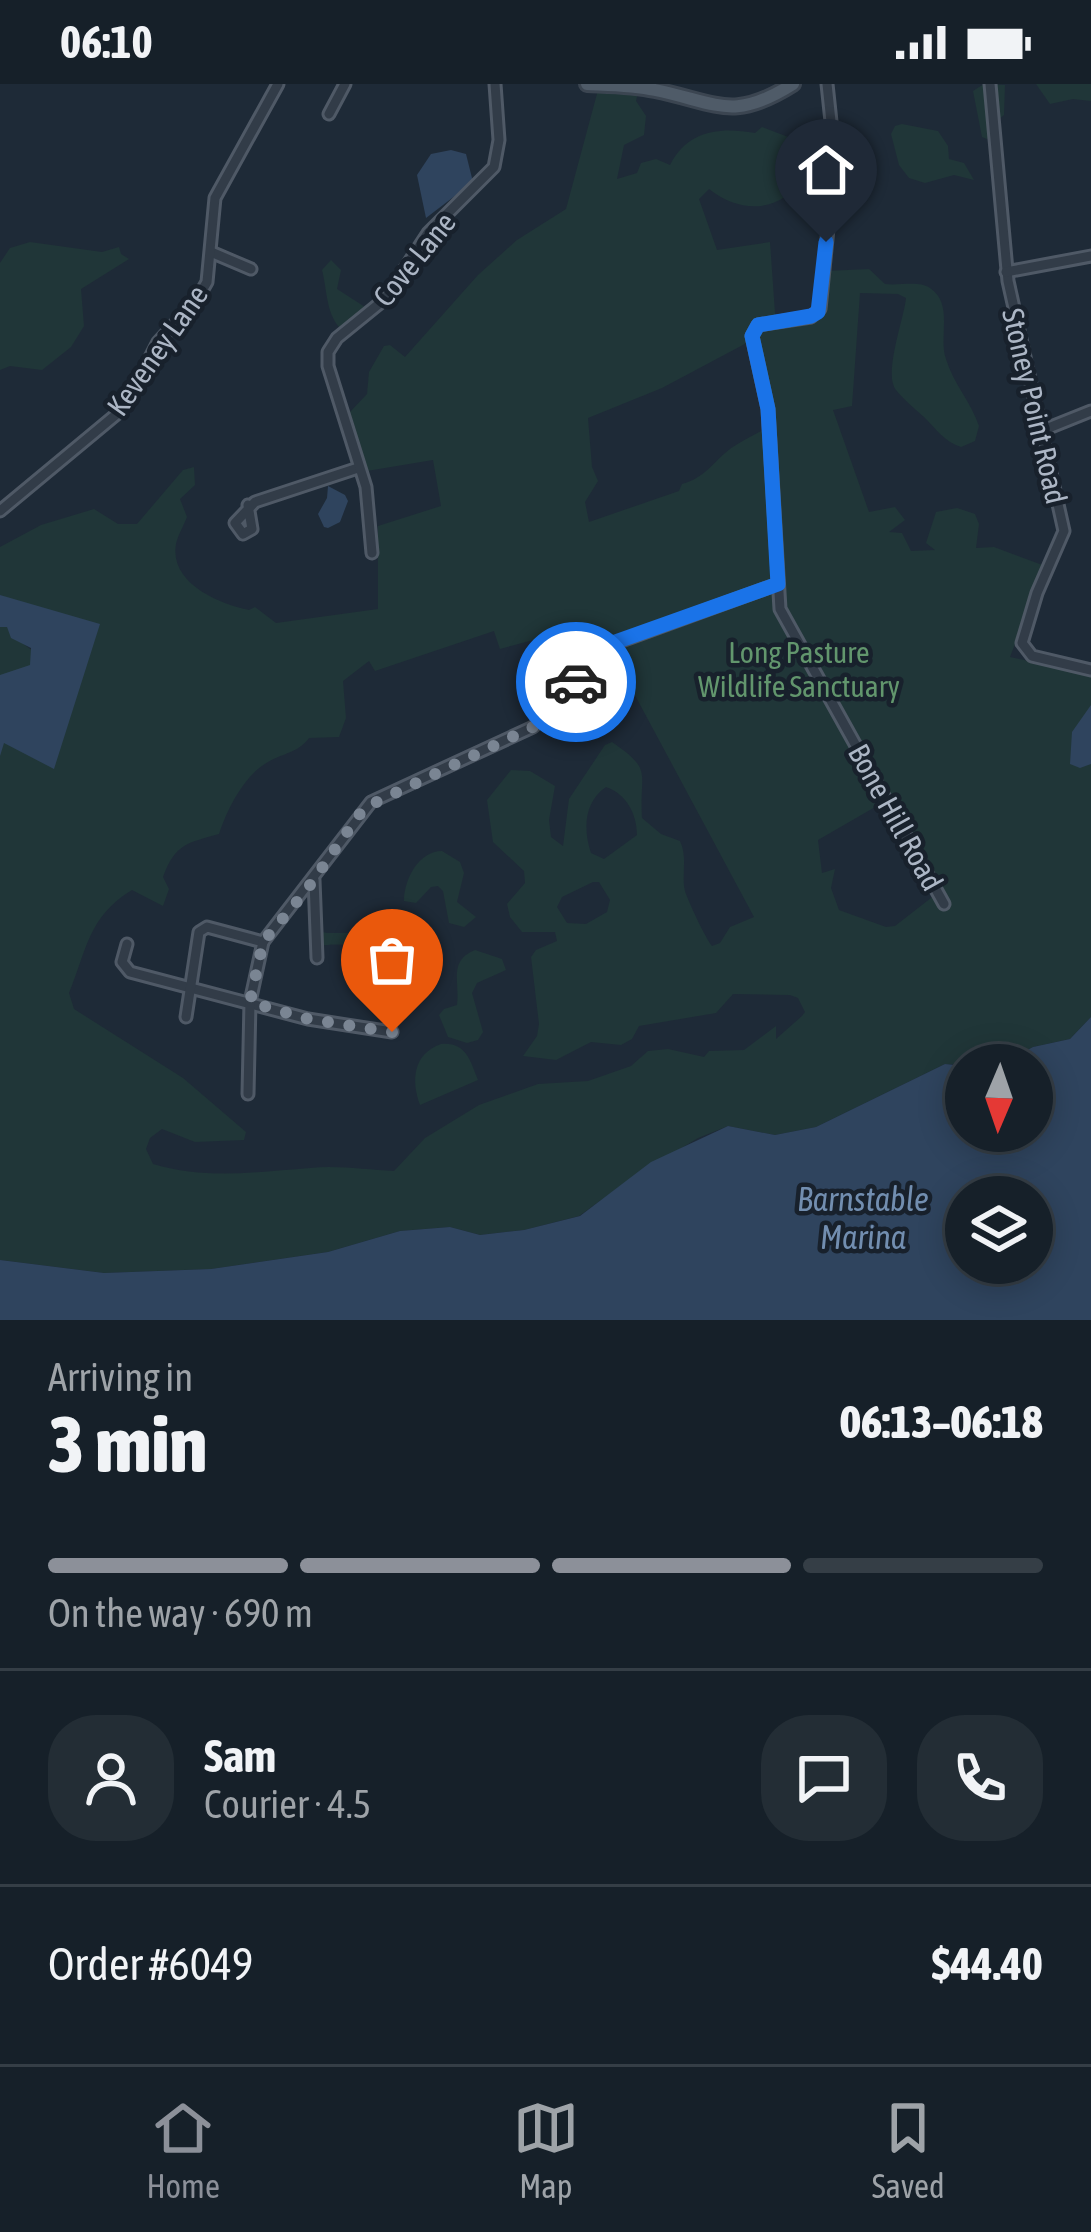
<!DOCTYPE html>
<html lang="en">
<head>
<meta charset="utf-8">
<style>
  body { margin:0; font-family:"Asap Condensed",sans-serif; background:#232d35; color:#f1f3f6; height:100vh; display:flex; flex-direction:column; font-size:45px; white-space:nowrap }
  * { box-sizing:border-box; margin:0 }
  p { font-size:39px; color:#9ea3a8 }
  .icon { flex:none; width:66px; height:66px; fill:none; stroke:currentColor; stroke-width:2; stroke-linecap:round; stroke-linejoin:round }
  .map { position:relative; height:1236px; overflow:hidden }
  .details { display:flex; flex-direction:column; background:#162029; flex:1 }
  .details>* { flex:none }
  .needle { width:78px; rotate:182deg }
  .controls { position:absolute; left:945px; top:960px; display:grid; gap:24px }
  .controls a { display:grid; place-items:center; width:108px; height:108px; border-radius:50%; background:#162029; box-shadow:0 6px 30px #0003,0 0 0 3px #353e46; font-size:60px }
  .pin { position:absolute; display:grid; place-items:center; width:102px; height:102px; color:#fff; margin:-123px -51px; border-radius:50% 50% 50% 0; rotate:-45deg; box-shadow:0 0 12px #0007 }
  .pin .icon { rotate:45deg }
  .courier { position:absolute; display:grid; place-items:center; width:120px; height:120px; margin:-60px; border:9px solid #1a73e8; border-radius:50%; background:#fff; color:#222; box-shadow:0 3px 15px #0007 }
  .head em { font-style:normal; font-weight:800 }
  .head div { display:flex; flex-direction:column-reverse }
  .head { display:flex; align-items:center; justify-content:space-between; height:204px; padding:0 48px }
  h1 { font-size:78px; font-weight:800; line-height:90px }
  .bar { display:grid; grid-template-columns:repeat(4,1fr); gap:18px 12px; align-content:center; height:144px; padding:0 48px }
  .bar i { height:15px; border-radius:9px; background:#353e46 }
  .bar .selected { background:#8c9099 }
  .bar p { grid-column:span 4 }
  .line { display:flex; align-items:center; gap:30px; padding:0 48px; border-top:3px solid #353e46 }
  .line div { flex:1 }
  .round { display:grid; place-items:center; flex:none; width:126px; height:126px; border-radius:48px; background:#232d35 }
  .status { display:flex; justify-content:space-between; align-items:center; height:84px; padding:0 60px; background:#162029; direction:ltr }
  .status svg { height:33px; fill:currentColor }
  .menu { display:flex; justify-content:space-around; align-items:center; height:168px; border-top:3px solid #353e46; background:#162029; font-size:33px; color:#9ea3a8 }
  .menu a { display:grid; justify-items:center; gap:6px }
  .menu .selected { color:#8c9099 }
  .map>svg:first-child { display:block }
</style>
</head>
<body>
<div class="status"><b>06:10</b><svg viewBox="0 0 49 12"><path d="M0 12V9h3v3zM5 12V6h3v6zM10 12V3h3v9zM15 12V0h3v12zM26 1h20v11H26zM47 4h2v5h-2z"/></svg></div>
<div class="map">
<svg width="1091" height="1236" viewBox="0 0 1091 1236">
  <rect width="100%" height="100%" fill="#1e2a37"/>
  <g fill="#203638" fill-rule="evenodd">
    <path d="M984,0l21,1 -1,30 -6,5 -2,13 -9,6 -5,-2 -9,-46z"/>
    <path d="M1036,0h55v17l-18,-2 -23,5z"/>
    <path d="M598,6l40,2 -2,9 10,15 -2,19 -20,10 -7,34 20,-6 4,-10 15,-4 14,6c18,-35 50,-38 85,-32l7,-6 34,13 9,34c-22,39 -63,41 -96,15l-10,10 18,51 53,-8 6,85 43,-11 7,-45 43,-2 16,15c14,2 34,-4 45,4 24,16 8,49 16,71 7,24 25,43 33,67l-4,15 -14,6c-16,-5 -25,-18 -37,-30 -9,-8 -20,-17 -28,-27 -13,-16 8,-71 10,-92l-8,-4 -38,-1 -8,113 -19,4 36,102 26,-5 10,13 -16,12 13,1 9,18 24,-1 -9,-7 10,-31 21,-4 18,6 4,10 -3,24 18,-1 51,19 -35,91 81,18v342l-21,22 -37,8 -34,18 -54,-1 -129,63 -41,8 -47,-9 -30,12 -69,42 -50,36 -55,14 -44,5 -30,-8 -50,4 -72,21 -117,17 -107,4 -104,-13v-547l16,-2 28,-73 -35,-39 -9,-4v-48l41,-22 53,-16 24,15h19l46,-54 11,-3 1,18 -15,14 7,18c-3,8 -9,18 -11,27 -7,39 43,60 73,66l6,-3 21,16 102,-14v-83l63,-20 -8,-46 -66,11 -17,-59 17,-18 2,-22 15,-26 6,-1 15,12 73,-82 39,-35 49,-31zM756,254l19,86c-9,4 -39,20 -45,25 -17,13 -25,29 -48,35l-3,7 -90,31 -4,-20 13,-21 -6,-14 -4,-49 74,-30zM593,540l22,34 -3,17 5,10 13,1 124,231 -24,10 -10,16 -8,3c-6,-7 -24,-45 -27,-55 -4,-16 3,-33 -5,-50l-19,-7 -19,-16c-3,-47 12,-47 -30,-76l-7,3 -36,54 -6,47 -12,-9 -2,-17 6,-34 -25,-15 -19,-1 -24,30 6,42 31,29 1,12 -18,21 3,13 12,15h33l2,9 -21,9 -5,7 8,67 -2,12 -14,20 33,4 35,-18 30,3 11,-6 7,-13 77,-13 17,-19 57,1 8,3 7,14 -3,4 -26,23v-13l-32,24 -35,1 -5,6 -36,-8 -20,2 -17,15 -43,15 -50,3 -59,21 -54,33 -31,33c-27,-1 -56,-6 -84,-3 -55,4 -103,12 -157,-4l-7,-15 4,-11 12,-9 33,13 49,-2 2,-8 -63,-54 -109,-69 -5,-16c18,-44 19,-76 63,-103l31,16 6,-17 -6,-12c12,-33 24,-34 56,-43 8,-24 25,-59 49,-72 15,-9 30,-9 41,-24l30,-1 7,-19 -3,-37 26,-20 6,10 119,-40 6,18zM606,703c21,7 31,28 31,48l-33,24 -13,-6c-8,-24 -7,-51 15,-66zM889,715l51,92 -45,35 -9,1 -47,-17 -8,-22 4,-19 -13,4 -4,-33zM593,798h6l11,18 -3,12 -21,12 -19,-1 -10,-16 5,-10z"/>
    <path d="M902,40l36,7 10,15 1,13 15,4 10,17 -20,-5 -29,8 -16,-5 -10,-13 -8,-31 4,-8z"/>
    <path d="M30,158l72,10 17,-5 2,7 8,5 -48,30 3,37 -13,21 -29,23 -32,-4 -10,4v-107l10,-15z"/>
    <path d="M331,176l10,10 -4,19 28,18 -7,10 -19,10c-13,-15 -12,-38 -17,-57z"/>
    <path d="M0,543h7c11,16 28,24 43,37l-50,28z"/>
    <path d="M442,767l18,11 4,11 -7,29 19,15 -12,10 -15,-4 -6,-32 -5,-5 -7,1 -15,16 -12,-2c0,-22 15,-50 38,-50z"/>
    <path d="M368,831h7c18,22 39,38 49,66l-18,34 -12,10 -4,-60c-23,-20 -44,-23 -73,-19l-8,-10 1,-7 17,4h32z"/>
    <path d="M475,866l27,9 4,11 -29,13 -5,10 11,39 -5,8 -11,3 -19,-6 -9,-22 5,-6 13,-4c3,-23 -9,-44 18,-55z"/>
    <path d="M441,960c25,-2 29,16 37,36l-58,25c-9,-25 -7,-51 21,-61z"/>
  </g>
  <g fill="#2f445e" fill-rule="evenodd">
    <path d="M451,66l15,4 7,28 -47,36 -9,-43 14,-21z"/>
    <path d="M328,402l17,9 3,6 -8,21 -12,6 -4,-1 -6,-13 9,-16z"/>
    <path d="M0,511l100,29 -46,145 -50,-26 -4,13v-81l30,-10 1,-17 -20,-10 -4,-11h-7z"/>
    <path d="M1091,621v59l-11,4 -10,-4 2,-32z"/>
    <path d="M1091,933v303h-1091v-60l104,13 107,-4 117,-17 72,-21 50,-4 30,8 44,-5 56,-14 71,-54 77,-36 47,9 41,-8 129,-63 21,2v65h66v-66h-33l34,-18 37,-8zM966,1113h66v66h-66z"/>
  </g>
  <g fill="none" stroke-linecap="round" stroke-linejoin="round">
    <g stroke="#4f5966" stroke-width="15">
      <g id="minor">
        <path d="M827,0l8,75 -15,150 -9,8 -53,8 -6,11 16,73 12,200 164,295"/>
        <path d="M990,0l18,197 56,250 -27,62 -15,50 10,13 59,14"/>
        <path d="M329,30l16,-30"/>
        <path d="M211,168l40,17"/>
        <path d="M1006,188l85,-16"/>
        <path d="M1041,347l50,-20"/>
        <path d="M248,421l4,24 -9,5 -8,-11 20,-21 103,-34"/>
        <path d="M0,427l118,-98 9,-10 31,-61 38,-41 11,-19 8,-84 63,-114"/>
        <path d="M372,469l-6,-66 -38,-121v-14l9,-14 48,-39 43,-66 66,-66 5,-27 -4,-56"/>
        <path d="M314,796l3,78"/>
        <path d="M127,860l-5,18 8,10 178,47 84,13"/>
        <path d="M186,933l13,-85 8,-5 56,15 108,-140 162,-75 40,-39 24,-38 181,-66"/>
        <path d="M248,1010l2,-92 13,-60"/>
      </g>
    </g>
    <g stroke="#3b4551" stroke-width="18">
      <path id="major" d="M587,0c23,1 46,1 68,6 63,13 78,32 138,-6"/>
    </g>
    <use href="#minor" stroke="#323c48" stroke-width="9"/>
    <use href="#major" stroke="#4f5b68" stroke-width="12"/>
  </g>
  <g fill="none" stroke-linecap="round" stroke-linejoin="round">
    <path stroke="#7a8593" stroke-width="12" stroke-dasharray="0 21.6" d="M392,948l-84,-13 -58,-17 13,-60 42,-50 59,-84 169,-81 19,-15 24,-30"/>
    <path stroke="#1a73e8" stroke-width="15" d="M576,598l18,-28 10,-8 174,-62 -10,-175 -16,-73 6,-11 53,-9 7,-4 8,-70"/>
  </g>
  <g text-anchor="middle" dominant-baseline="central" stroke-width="9" stroke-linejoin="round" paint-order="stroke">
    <g font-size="30" fill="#acb6c5" stroke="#18212c">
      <text transform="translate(414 175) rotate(-51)">Cove Lane</text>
      <text transform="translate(157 266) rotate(-55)">Keveney Lane</text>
      <text transform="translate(1035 322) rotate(77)">Stoney Point Road</text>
      <text transform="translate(896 733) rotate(61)">Bone Hill Road</text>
    </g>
    <g font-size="30" fill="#62966d" stroke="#18212c">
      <text x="799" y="568">Long Pasture<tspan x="799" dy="34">Wildlife Sanctuary</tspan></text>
    </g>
    <g font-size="33" font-style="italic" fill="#728eb0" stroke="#18212c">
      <text x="863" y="1115">Barnstable<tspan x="863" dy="38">Marina</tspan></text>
    </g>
  </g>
</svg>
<div class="controls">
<a><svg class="needle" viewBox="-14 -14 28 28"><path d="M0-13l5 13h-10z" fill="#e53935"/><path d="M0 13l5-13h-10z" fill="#9ea3a8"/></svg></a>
<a><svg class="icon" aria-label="layers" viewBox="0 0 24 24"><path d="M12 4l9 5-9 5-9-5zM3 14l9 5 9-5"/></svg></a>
</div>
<div class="pin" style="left:392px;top:948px;background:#ea580c"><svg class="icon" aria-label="bag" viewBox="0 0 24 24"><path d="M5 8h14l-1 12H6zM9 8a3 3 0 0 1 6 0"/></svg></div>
<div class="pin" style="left:826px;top:158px;background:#1f2937"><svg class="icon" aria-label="home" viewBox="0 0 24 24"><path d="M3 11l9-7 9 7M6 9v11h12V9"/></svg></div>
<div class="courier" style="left:576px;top:598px"><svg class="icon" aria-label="car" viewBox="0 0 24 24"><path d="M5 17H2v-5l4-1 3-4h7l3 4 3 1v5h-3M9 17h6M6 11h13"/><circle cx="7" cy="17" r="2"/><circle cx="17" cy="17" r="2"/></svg></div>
</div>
<section class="details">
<div class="head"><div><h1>3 min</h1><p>Arriving in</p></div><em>06:13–06:18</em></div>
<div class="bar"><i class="selected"></i><i class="selected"></i><i class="selected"></i><i></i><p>On the way · 690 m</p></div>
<div class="line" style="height:216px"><a class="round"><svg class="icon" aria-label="person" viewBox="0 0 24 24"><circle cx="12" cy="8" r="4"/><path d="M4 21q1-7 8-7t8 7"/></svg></a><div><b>Sam</b><p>Courier · 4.5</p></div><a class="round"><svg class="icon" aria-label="chat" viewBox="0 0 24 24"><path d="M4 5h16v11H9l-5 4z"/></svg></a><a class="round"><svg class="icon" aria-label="phone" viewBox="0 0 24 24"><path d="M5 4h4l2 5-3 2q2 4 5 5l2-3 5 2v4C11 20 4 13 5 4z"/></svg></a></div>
<div class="line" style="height:156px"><div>Order #6049</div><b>$44.40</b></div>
</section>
<nav class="menu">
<a class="selected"><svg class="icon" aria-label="home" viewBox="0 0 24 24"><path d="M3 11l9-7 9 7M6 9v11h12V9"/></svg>Home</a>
<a><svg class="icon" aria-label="map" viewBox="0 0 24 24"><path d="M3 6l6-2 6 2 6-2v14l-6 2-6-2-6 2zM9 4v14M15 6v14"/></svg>Map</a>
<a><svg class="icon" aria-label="saved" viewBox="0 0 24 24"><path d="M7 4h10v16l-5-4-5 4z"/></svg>Saved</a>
</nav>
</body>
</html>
